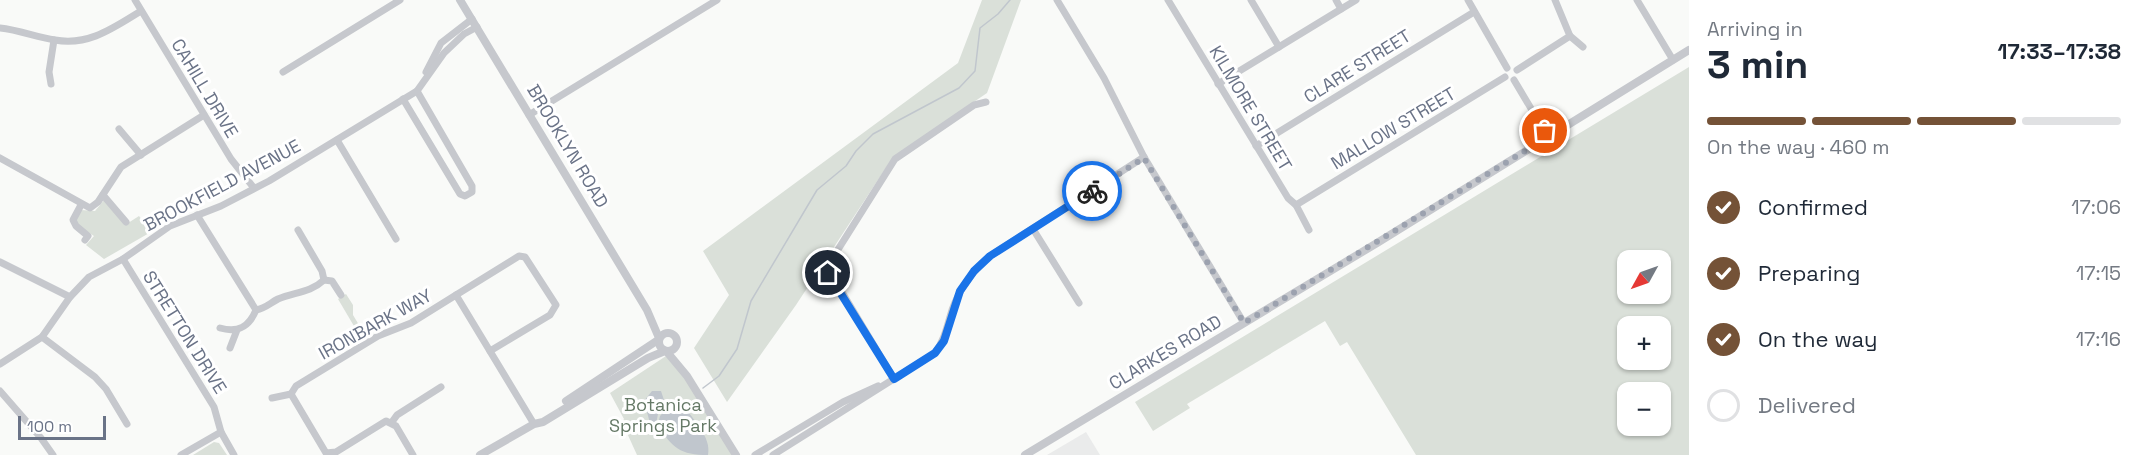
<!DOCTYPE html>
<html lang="en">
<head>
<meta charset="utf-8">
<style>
  body { margin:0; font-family:"Space Grotesk",sans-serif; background:#f6f6f7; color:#1f2937; height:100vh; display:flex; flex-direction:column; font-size:22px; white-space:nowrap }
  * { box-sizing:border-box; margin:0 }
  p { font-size:20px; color:#747a83 }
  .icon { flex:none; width:33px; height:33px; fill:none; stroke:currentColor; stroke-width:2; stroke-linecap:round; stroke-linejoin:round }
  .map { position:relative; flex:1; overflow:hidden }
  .sheet { display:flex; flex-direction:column; background:#fff; width:450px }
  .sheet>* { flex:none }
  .needle { width:39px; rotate:230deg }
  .buttons { position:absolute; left:1617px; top:250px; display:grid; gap:12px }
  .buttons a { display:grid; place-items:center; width:54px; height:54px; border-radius:12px; background:#fff; box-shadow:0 2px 4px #0004; font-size:30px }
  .scale { position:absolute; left:18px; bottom:15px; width:88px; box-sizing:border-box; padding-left:6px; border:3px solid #6a7387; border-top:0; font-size:16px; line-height:21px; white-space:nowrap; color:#6a7387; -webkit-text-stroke:4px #fff; paint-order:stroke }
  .pin { position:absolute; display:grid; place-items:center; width:51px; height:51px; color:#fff; margin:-26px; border:3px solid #fff; border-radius:50%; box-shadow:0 2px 6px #0007 }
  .courier { position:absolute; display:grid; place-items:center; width:60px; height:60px; margin:-30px; border:4px solid #1a73e8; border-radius:50%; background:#fff; color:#222; box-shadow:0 2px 8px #0007 }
  .headline em { font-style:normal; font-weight:700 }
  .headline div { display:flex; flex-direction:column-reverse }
  .headline { display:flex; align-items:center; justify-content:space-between; height:102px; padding:0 18px }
  h1 { font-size:39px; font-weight:700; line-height:45px }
  .bar { display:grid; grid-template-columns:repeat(4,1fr); gap:9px 6px; align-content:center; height:72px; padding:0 18px }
  .bar i { height:8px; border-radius:4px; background:#e0e1e3 }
  .bar .current { background:#745237 }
  .bar p { grid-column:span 4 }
  ol { padding:0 18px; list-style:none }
  li { display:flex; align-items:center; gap:18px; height:66px }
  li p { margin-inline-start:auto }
  li .icon { padding:6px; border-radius:50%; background:#745237; color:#fff; stroke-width:4 }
  li:last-child { color:#747a83 }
  li i { width:33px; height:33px; border:3px solid #e0e1e3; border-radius:50% }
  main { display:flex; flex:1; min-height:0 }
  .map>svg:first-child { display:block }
</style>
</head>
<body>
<main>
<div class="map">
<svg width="1689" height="455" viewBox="0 0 1689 455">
  <rect width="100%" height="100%" fill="#f9faf8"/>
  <path fill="#eaebeb" d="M1086,432l14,23h-53z"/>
  <g fill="#dae0d9" fill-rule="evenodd">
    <path d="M982,0h39l-34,93 -94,64 -97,148 -69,97 -33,-54 35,-53 -26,-44 255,-188z"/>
    <path d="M1689,67v388h-273l-69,-113 -7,4 -15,-25 -138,83 3,4 -37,23 -18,-29zM1628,261h32v33h-32zM1628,327h32v33h-32zM1628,393h32v33h-32z"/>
    <path d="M105,199l20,26 14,-9 12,16 -47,27 -18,-14 8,-9 -19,-13 6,-13 14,1z"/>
    <path d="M346,294l7,11v10l12,20 -4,3 -23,-39z"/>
    <path d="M666,356l9,4 60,95h-98l-15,-33 2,-3 -14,-26z"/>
    <path d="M214,442l5,1 8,12h-34z"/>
  </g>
  <g fill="#c0c6cd">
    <path d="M652,391h9l3,9 6,2 -12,12 -2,10 5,9 -1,5h-6l-10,-37z"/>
    <path d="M673,402l9,2c10,14 30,33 26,51 -27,0 -37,-7 -50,-31l2,-8z"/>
  </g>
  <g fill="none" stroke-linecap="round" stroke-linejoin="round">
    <path stroke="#c0c6cd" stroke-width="1.5" d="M703,388l16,-12 18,-27 14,-48 66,-111 29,-24 10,-15 17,-17 86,-46 16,-17 5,-43 18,-14 12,-14"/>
    <g stroke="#c6c8cd" stroke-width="7">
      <path d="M135,0l96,159 23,29"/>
      <path d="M1057,0l47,78 40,79 100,166"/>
      <path d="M1168,0l120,198 8,7 13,25"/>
      <path d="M1251,0l28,47"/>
      <path d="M1336,0l5,9"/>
      <path d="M1468,0l39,68"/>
      <path d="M1637,0l36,60"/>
      <path d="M0,28c19,2 36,9 55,12 34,6 58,-12 86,-29"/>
      <path d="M1570,36l13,11"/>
      <path d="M1517,70l53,-34 -15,-36"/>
      <path d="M283,72l117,-72"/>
      <path d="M426,72l15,-29 31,-24"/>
      <path d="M1514,80l34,57"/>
      <path d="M51,84l-2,-12 5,-32"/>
      <path d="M1218,84l138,-84"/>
      <path d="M403,99l57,95 5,2 7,-4v-6l-55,-95"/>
      <path d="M529,115l188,-115"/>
      <path d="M119,129l22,26"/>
      <path d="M337,140l59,99"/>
      <path d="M1256,146l218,-134"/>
      <path d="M0,158l90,50 8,-6 23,-35 83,-52"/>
      <path d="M103,195l23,27"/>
      <path d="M81,205l-8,15 3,6 12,10 -3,4"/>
      <path d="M1296,205l209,-128"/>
      <path d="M197,215l59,95c10,-2 14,-7 22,-11 17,-7 32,-6 46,-19l-2,-9 -24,-41"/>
      <path d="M1033,229l46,74"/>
      <path d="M123,259l91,148 7,25 13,23"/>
      <path d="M0,262l70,35"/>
      <path d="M324,280l8,1 9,14"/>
      <path d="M456,295l63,-39 6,1 31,48 -6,10 -60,36"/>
      <path d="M220,328c18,5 29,-1 36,-18"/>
      <path d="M42,337l53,40 11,12 21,35"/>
      <path d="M230,348l7,-18"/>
      <path d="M0,364l42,-27 28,-40 19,-20 34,-18 47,-33 51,-20 48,-25 148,-90 27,-38 20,-19 13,-7"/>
      <path d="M894,379l-67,-112 68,-108 79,-54 12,-3"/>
      <path d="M0,391l41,47 12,17"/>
      <path d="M291,394l5,-8 82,-50 33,-13 45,-28 78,129"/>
      <path d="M291,394l35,59 10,-1 50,-31 10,5 17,29"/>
      <path d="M272,398l19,-4"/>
      <path d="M392,422l5,-7 44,-28"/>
      <path d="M181,455l40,-23"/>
      <path d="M755,455l88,-53 35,-16"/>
      <path d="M773,455l162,-102c10,-14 12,-27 17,-43 8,-23 21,-39 38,-54l154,-99"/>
    </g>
    <g stroke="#c6c8cd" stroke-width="8">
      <path d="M460,0l187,310 12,28"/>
      <circle cx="668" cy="342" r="9"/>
      <path d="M667,352l20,24 49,79"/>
      <path d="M566,401l92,-61"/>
      <path d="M480,455l54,-31 9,-2 105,-64 17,-7"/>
      <path d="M1025,455l352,-212 312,-193"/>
    </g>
  </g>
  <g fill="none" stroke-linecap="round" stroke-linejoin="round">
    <path stroke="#9ca2af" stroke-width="6" stroke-dasharray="0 10.8" d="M1092,191l52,-33 100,165 304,-186 -3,-6"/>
    <path stroke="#1a73e8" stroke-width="8" d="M828,273l66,106 41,-26 9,-12 16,-50 14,-20 16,-15 102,-65"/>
  </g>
  <g text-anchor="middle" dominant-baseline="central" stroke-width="6" stroke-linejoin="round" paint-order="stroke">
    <g font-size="18" fill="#6a7387" stroke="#fff">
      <text transform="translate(1357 66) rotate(-32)">CLARE STREET</text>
      <text transform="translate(205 88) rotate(59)">CAHILL DRIVE</text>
      <text transform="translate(1251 108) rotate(59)">KILMORE STREET</text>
      <text transform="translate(1393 128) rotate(-31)">MALLOW STREET</text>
      <text transform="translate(568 146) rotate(59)">BROOKLYN ROAD</text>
      <text transform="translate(222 185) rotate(-28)">BROOKFIELD AVENUE</text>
      <text transform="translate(375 324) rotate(-29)">IRONBARK WAY</text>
      <text transform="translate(185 332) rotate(58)">STRETTON DRIVE</text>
      <text transform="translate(1165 352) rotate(-31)">CLARKES ROAD</text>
    </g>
    <g font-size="18" fill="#657966" stroke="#fff">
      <text x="663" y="404">Botanica<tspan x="663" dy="21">Springs Park</tspan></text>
    </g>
  </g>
</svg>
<div class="buttons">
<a><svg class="needle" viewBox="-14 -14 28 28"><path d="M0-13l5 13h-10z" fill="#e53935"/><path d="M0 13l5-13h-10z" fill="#747a83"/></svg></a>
<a>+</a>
<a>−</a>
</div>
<div class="scale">100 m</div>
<div class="pin" style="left:1545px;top:131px;background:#ea580c"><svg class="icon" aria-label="bag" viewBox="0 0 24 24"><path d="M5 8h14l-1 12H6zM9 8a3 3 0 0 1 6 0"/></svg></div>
<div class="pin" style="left:828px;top:273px;background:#1f2937"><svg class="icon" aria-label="home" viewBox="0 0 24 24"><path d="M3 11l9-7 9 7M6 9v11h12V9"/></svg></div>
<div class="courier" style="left:1092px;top:191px"><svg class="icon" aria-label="bike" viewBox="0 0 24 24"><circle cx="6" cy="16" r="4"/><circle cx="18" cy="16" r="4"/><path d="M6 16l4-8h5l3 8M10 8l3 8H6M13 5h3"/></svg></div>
</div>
<section class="sheet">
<div class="headline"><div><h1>3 min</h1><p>Arriving in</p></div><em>17:33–17:38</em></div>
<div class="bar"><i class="current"></i><i class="current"></i><i class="current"></i><i></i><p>On the way · 460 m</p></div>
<ol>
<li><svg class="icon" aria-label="check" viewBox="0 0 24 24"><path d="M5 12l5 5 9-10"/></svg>Confirmed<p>17:06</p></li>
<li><svg class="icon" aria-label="check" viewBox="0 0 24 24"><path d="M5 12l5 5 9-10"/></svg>Preparing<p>17:15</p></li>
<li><svg class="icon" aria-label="check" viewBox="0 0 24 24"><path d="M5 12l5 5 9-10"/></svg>On the way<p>17:16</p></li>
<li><i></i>Delivered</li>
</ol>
</section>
</main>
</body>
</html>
